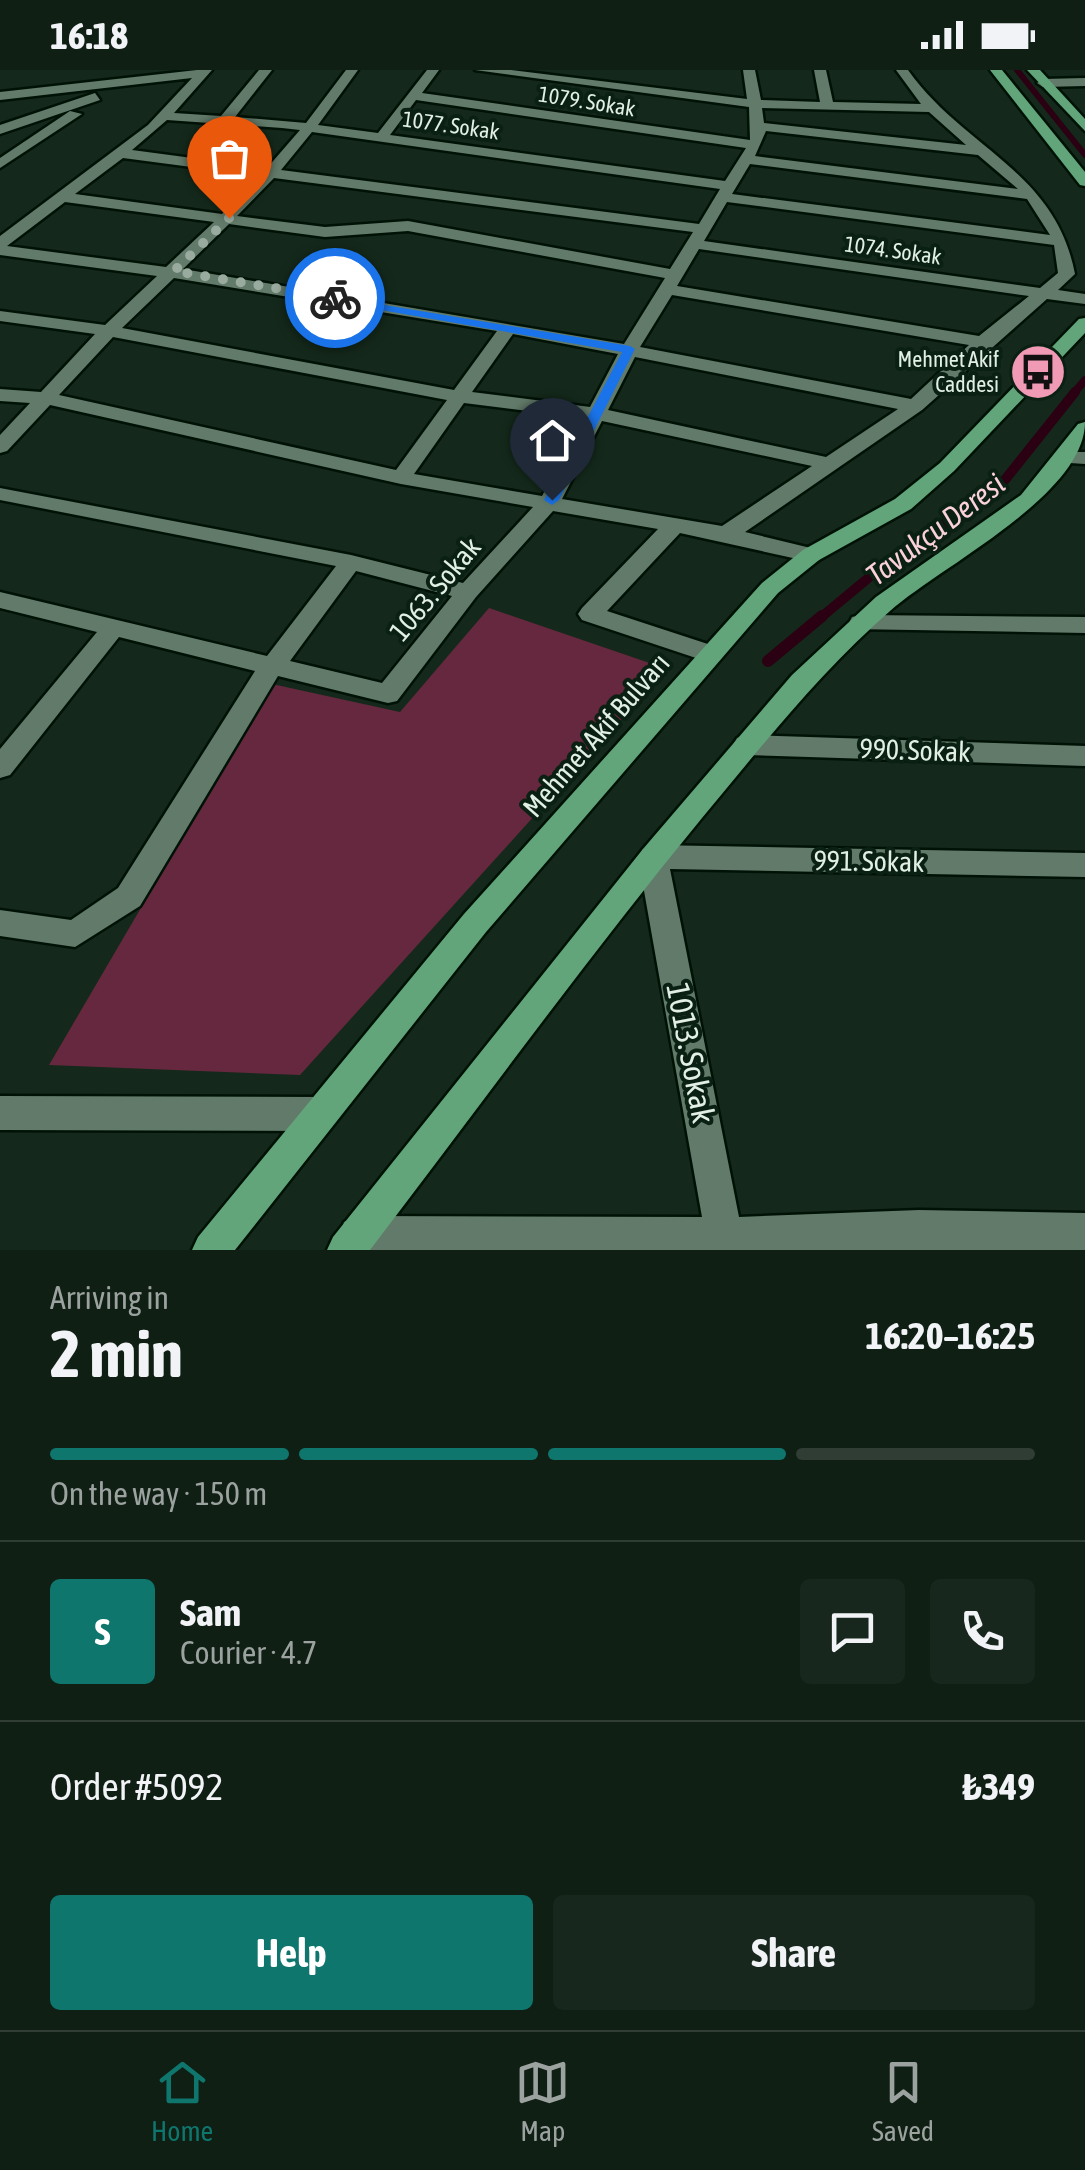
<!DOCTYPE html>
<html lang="en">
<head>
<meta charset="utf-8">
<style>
  body { margin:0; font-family:"Asap Condensed",sans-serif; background:#18271d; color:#f1f3f6; height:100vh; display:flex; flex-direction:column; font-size:38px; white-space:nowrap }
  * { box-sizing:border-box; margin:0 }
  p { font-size:32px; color:#9ba2a0 }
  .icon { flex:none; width:55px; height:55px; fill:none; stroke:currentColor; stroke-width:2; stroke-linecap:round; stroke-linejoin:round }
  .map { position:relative; height:1180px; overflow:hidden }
  .sheet { display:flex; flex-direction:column; background:#0f1f14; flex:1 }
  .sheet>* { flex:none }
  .pin { position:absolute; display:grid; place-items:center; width:85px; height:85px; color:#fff; margin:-102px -42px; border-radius:50% 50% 50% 0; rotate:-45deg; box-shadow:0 0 10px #0007 }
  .pin .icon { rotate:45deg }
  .courier { position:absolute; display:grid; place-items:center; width:100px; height:100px; margin:-50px; border:8px solid #1a73e8; border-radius:50%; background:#fff; color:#222; box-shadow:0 2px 12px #0007 }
  .summary em { font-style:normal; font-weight:700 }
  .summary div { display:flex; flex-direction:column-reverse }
  .summary { display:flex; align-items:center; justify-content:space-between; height:170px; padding:0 50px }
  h1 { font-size:65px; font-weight:700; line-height:75px }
  .bar { display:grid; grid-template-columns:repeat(4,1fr); gap:15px 10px; align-content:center; height:120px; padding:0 50px }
  .bar i { height:12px; border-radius:8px; background:#2f3d34 }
  .bar .on { background:#0f766e }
  .bar p { grid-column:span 4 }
  .line { display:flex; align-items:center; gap:25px; padding:0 50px; border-top:2px solid #2f3d34 }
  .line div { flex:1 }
  .round { display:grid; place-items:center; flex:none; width:105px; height:105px; border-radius:10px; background:#18271d }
  .action { display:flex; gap:20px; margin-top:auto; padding:20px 50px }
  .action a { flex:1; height:115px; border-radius:10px; background:#0f766e; color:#fff; font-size:40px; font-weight:700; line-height:115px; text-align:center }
  .action a+a { background:#18271d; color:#f1f3f6 }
  .status { display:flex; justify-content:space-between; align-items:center; height:70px; padding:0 50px; background:#0f1f14; direction:ltr }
  .status svg { height:28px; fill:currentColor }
  .tab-bar { display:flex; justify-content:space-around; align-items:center; height:140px; border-top:2px solid #2f3d34; background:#0f1f14; font-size:28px; color:#9ba2a0 }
  .tab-bar a { display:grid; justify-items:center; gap:5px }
  .tab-bar .on { color:#0f766e }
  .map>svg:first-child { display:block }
</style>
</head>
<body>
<div class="status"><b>16:18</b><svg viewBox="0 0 49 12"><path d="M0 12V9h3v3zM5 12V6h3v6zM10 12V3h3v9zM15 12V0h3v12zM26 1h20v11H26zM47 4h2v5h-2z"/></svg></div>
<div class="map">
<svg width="1085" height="1180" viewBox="0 0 1085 1180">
  <rect width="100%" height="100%" fill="#14291b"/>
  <path fill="#66283e" d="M489,538l178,61 -367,406 -251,-10 223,-381 128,28z"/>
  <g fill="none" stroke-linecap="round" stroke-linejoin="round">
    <path stroke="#2b0012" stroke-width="6" d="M1017,0l68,85"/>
    <path stroke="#2b0012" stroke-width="8" d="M1073,324l12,-14"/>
    <path stroke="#2b0012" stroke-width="10" d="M819,549l77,-64 100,-64 79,-99"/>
    <path stroke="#2b0012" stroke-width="12" d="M768,591l54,-45"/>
    <g stroke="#001206" stroke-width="5">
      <g id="street">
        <path d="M197,0h15l-38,43 47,3 38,-46h13l-37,47 71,6 40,-53h12l-40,55 60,8 49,-63h12l-17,23 328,47 -1,-33 -274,-37h36l236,29 -4,-29h12l6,30 59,2 -6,-32h12l7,32 88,2 -25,-34h12c56,79 147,100 167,204l-17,16 27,4v10l-38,-5 -125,111 -177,122 74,18 3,5 -3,5 -8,2 -131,-29 -73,78 113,37 3,6 -3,6h-18l-120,-40 -4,-6 4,-6 76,-79 -105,-18 -77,86 -79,104 -9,2 -110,-27 -138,230 -65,41 -75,-11v-26l71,10 47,-32 137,-217 -136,-34 -109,138 -10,3v-29l97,-117 -97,-24v-16l267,64 69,-90 -336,-66v-12l351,67 112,28 70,-76 -132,-23 -351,-79 -43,46 -7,2v-18l30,-32 -30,-2v-12l41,3 54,-58 -95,-13v-10l105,14 52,-49 -157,-21v-19l148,-111 44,-47 -192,22v-8zM416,30l330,48 -21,33 -335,-46zM762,38l167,4 37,33 -202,-22zM167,50l115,8 18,2 -33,38 -135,-18zM766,61l212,24 40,34 -263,-33zM312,62l408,57 -21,35 -418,-54zM123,88l136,18 -37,38 -147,-20zM750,94l277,35 23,36 -318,-41zM274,108l419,54 -23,37 -262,-48 -83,6 -88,-11zM65,132l149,20 -48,45 -159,-21zM727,132l327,43 4,28 -18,15 -336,-47zM229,154l96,13 83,-6 257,47 -41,66 -441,-75zM699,179l330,47 -50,40 -302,-50zM174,208l323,53 -43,59 -332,-62zM672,225l297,50 -58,54 -271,-52zM513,264l105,20 -28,53 -118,-15zM113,267l334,63 -51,70 -337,-75zM635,287l263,52 -72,48 -218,-47zM464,333l120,15 -42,78 -128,-22zM602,351l210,45 -90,60 -160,-27zM356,501l96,25 -70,87 -92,-22z"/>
        <path d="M1085,8v8l-42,1 -6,-4 6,-4z"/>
        <path d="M95,23l5,7 -100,34v-9z"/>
        <path d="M70,41l12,3 -82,54v-10z"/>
        <path d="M1062,382h23v12l-30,-2v-8z"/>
        <path d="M861,545l224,2v16l-233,-4 -3,-6 3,-6z"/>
        <path d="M746,665l339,11v20l-339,-11 -9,-3 -4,-7 4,-7z"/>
        <path d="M653,775l432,8v24l-415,-8 69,348 180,-7 166,3v37h-748l7,-28 13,-6 345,1 -64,-360 5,-8z"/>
        <path d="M0,1026l319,1 12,5 5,12 -5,12 -12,5 -319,-1z"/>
      </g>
    </g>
    <g stroke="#001206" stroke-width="5">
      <g id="primary">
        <path d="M990,0h12l83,102v14l-5,-1z"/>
        <path d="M1027,0h13l45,49v12z"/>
        <path d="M1085,248v15l-131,138 -43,38 -92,51 -41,33 -292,339 -251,318h-43l6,-13 266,-323 298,-331 41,-33 92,-51 45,-36 139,-144z"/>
        <path d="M1085,352c0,73 -144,144 -195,189 -71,62 -128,135 -188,207 -115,140 -222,288 -332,432h-43l6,-13 310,-388 149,-174 84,-78 145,-102 57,-71z"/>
      </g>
    </g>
    <use href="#street" fill="#627a69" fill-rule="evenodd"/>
    <use href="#primary" fill="#62a57a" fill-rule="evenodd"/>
  </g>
  <path fill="#1a73e8" d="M331,226l299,50 5,3 -76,151 -7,5 -8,-5 78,-148 -287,-50z"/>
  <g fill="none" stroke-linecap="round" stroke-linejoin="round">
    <path stroke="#99aa9e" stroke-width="10" stroke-dasharray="0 18" d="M229,148l-55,53 161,27"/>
  </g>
  <defs>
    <g id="bus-disc" transform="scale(2.875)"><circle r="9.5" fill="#f09ab5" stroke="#0a2012"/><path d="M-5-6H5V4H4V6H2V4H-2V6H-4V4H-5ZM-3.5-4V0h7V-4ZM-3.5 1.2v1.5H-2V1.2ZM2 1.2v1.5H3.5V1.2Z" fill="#111"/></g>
  </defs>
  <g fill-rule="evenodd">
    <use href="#bus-disc" x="1038" y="302"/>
  </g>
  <g text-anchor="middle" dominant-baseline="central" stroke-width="8" stroke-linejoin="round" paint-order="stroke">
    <g font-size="22" fill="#e1efe5" stroke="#0a2012">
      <text transform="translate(587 31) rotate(9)">1079. Sokak</text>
      <text transform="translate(451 55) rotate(8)">1077. Sokak</text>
      <text transform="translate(893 180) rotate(8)">1074. Sokak</text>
    </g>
    <g font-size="22" fill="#e1efe5" stroke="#0a2012" text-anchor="end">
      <text x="999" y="289">Mehmet Akif<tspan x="999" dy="25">Caddesi</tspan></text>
    </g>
    <g font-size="28" fill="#e1efe5" stroke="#0a2012">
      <text transform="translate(435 519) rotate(-50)">1063. Sokak</text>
      <text transform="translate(596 665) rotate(-49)">Mehmet Akif Bulvarı</text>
      <text transform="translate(915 680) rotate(2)">990. Sokak</text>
      <text transform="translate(869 791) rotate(1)">991. Sokak</text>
    </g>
    <g font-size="30" font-style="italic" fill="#fbd1dc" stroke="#0a2012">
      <text transform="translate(935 459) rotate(-37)">Tavukçu Deresi</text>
    </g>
    <g font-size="32" fill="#e1efe5" stroke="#0a2012">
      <text transform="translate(691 983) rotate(79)">1013. Sokak</text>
    </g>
  </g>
</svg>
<div class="pin" style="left:229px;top:148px;background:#ea580c"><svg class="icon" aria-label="bag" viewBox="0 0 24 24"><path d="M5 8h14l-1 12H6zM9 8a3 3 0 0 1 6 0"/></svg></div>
<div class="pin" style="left:552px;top:430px;background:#1f2937"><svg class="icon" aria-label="home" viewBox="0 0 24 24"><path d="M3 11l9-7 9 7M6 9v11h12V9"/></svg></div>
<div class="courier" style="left:335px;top:228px"><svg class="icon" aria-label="bike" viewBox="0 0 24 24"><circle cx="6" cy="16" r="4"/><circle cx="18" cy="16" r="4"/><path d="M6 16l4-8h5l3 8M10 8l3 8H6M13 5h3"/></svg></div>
</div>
<section class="sheet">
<div class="summary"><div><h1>2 min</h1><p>Arriving in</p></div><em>16:20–16:25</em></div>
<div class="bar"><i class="on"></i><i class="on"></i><i class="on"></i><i></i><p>On the way · 150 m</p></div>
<div class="line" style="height:180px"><b class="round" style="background:#0f766e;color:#fff">S</b><div><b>Sam</b><p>Courier · 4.7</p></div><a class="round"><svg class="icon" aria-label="chat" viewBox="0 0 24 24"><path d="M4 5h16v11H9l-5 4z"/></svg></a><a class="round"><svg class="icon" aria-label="phone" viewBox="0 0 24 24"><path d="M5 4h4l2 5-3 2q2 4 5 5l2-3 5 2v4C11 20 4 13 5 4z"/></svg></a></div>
<div class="line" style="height:130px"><div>Order #5092</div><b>₺349</b></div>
<div class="action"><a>Help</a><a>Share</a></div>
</section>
<nav class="tab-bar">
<a class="on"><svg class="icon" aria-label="home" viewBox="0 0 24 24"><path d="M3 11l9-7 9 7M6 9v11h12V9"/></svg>Home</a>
<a><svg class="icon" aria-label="map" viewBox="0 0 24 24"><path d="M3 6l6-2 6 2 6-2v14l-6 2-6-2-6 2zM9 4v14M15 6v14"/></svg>Map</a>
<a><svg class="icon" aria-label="saved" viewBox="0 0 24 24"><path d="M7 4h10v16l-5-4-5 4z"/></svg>Saved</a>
</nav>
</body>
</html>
